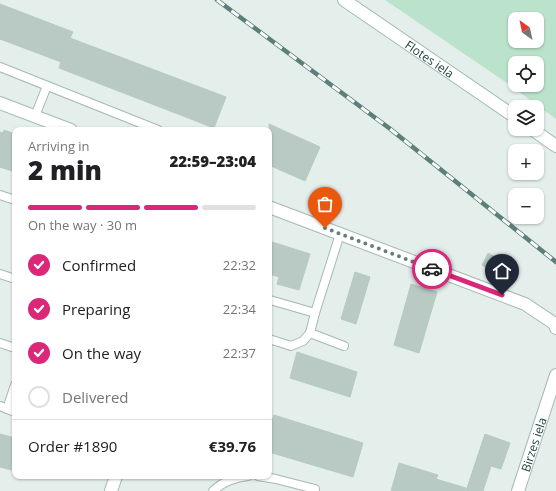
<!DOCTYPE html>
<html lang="en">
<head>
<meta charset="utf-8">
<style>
  body { margin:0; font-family:"Open Sans",sans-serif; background:#f6f6f6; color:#202124; height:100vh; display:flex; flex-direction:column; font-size:15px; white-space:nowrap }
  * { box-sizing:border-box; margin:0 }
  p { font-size:13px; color:#757577 }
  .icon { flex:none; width:22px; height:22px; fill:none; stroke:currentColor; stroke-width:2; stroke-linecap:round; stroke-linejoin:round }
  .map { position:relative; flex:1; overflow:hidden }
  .details { position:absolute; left:12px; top:127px; width:260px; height:352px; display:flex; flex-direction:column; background:#fff; border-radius:8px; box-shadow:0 1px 3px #0004 }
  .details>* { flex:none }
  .needle { width:26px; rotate:327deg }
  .controls { position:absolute; left:508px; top:12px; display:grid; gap:8px }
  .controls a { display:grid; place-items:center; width:36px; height:36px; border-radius:8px; background:#fff; box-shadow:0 1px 3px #0004; font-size:20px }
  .pin { position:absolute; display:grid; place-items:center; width:34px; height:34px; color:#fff; margin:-41px -17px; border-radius:50% 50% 50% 0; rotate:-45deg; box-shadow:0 0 4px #0007 }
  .pin .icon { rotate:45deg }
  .courier { position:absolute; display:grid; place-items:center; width:40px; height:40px; margin:-20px; border:3px solid #db2777; border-radius:50%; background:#fff; color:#222; box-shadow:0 1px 5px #0007 }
  .headline em { font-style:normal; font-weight:800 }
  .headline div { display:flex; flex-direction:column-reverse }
  .headline { display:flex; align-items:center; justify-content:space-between; height:68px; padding:0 16px }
  h1 { font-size:26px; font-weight:800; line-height:30px }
  .bar { display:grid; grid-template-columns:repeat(4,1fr); gap:6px 4px; align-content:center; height:48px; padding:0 16px }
  .bar i { height:5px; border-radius:3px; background:#e0e0e0 }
  .bar .active { background:#db2777 }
  .bar p { grid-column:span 4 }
  .line { display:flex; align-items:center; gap:10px; padding:0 16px; border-top:1px solid #e0e0e0 }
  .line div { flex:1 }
  ol { padding:0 16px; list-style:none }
  li { display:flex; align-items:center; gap:12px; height:44px }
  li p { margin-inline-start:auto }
  li .icon { padding:4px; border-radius:50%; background:#db2777; color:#fff; stroke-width:4 }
  li:last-child { color:#757577 }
  li i { width:22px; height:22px; border:2px solid #e0e0e0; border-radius:50% }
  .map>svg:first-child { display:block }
</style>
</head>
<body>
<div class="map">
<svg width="556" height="491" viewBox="0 0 556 491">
  <rect width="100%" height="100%" fill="#e4efec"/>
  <path fill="#bbe2cb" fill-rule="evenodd" d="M385,0h171v119l-49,-36zM515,19h22v22h-22zM515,63h22v22h-22z"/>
  <g fill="#b9cac5" stroke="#b6cac4">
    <path d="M0,4l73,28 -3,6 156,59 -12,31 -155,-60 2,-6 -61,-23z"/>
    <path d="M269,124l51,23 -15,34 -36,-16z"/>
    <path d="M4,130l11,4v38l-15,-5v-35l3,1z"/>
    <path d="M269,241l41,13 -11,36 -22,-6 2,-7 -10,-3z"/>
    <path d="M488,253l25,14 -7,12 -24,-14z"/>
    <path d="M355,272l15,5 -14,47 -15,-5z"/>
    <path d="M411,284l26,8 -18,61 -25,-8z"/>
    <path d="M297,352l60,20 -7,25 -60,-19z"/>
    <path d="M274,415l89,28 -10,34 -84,-25v-21z"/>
    <path d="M0,434l15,4v33l-15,-4z"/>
    <path d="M485,434l25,9 -9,26 -10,-3 -8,25h-17z"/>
    <path d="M399,463l39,12 -2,4 30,9 -1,3h-74z"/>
  </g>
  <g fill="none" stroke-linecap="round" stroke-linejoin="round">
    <g stroke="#a6b8b5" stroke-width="10">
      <g id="lane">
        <path d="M0,67l158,63"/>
        <path d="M35,116l12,-30"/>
        <path d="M0,195l15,5"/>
        <path d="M340,234l-25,79 -5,20 34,13"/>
        <path d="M0,274l15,5"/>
        <path d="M270,300l45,13"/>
        <path d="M269,339l22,7 12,-5 7,-8"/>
        <path d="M0,343l15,5"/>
        <path d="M0,406l15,6"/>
        <path d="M7,409l8,-24"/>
        <path d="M258,476l18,3 39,10"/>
        <path d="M213,491c11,-10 21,-13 35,-15"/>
      </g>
    </g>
    <g stroke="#a6b8b5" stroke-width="14">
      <g id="street">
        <path d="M0,103l71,27"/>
        <path d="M269,207l256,97 30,20 1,4"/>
        <path d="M111,491l5,-15"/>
        <path id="s1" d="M518,491l38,-116"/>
      </g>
    </g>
    <g stroke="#a1bcb7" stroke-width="14">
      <g id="secondary">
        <path id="s2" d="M344,0l171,117"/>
        <path d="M532,129l24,17"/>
      </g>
    </g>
    <use href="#lane" stroke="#fff" stroke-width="8"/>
    <use href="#street" stroke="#fff" stroke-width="12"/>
    <use href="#secondary" stroke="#fff" stroke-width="12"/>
    <g stroke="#5c7f7a" stroke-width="4.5">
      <path id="rail" d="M217,0l172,128 167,134"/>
    </g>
    <use href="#rail" stroke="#f6fbf9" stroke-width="3" stroke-dasharray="9" stroke-linecap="butt"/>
  </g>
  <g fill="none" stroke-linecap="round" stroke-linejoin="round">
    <path stroke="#657f7c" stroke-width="4" stroke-dasharray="0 7.2" d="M325,228l107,41"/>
    <path stroke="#db2777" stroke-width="5" d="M432,269l70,26"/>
  </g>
  <g text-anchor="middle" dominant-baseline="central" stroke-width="3.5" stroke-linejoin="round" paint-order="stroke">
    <g font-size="12" fill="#21433f" stroke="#f6fbf9">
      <text stroke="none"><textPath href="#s2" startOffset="104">Flotes iela</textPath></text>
      <text stroke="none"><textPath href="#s1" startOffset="49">Birzes iela</textPath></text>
    </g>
  </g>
</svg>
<div class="controls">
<a><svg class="needle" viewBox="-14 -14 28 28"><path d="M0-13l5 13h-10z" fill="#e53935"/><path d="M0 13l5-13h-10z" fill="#757577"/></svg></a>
<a><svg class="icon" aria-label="locate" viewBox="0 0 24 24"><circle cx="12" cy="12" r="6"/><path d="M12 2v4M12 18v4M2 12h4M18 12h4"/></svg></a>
<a><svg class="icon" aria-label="layers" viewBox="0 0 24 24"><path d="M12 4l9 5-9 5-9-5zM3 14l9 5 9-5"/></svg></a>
<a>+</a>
<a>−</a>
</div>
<div class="pin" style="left:325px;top:228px;background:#ea580c"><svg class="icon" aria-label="bag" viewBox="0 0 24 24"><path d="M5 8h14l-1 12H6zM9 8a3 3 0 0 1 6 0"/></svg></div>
<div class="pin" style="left:502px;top:295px;background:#1f2937"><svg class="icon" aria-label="home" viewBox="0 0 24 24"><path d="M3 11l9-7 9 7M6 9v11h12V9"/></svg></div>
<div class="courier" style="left:432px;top:269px"><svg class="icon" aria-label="car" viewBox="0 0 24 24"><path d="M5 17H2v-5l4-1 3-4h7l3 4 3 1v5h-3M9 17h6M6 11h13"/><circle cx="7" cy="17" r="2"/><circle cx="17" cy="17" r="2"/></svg></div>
<section class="details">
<div class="headline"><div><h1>2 min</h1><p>Arriving in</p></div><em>22:59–23:04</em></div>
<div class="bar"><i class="active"></i><i class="active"></i><i class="active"></i><i></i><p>On the way · 30 m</p></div>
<ol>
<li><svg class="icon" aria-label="check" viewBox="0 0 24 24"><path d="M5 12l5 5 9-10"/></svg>Confirmed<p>22:32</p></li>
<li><svg class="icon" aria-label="check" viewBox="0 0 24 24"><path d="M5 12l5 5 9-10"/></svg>Preparing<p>22:34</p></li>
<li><svg class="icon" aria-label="check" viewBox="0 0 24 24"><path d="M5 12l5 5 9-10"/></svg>On the way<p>22:37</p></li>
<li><i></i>Delivered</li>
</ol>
<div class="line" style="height:52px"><div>Order #1890</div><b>€39.76</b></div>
</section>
</div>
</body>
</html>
